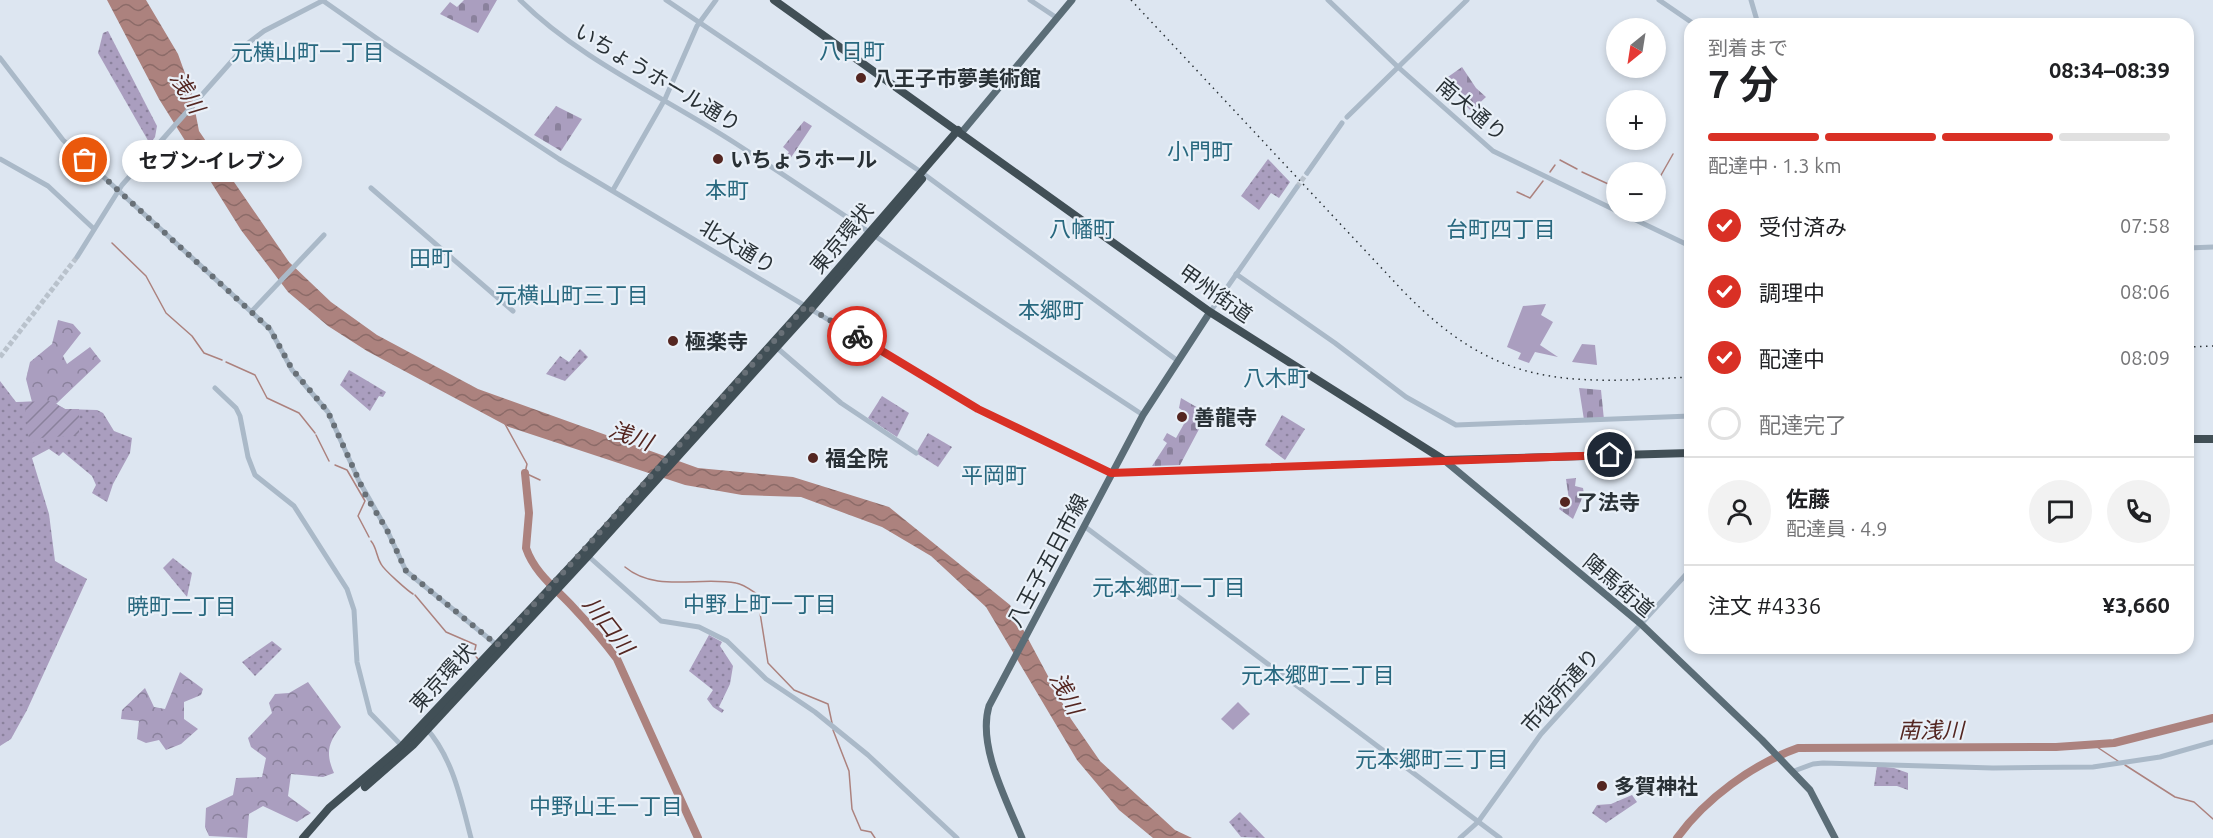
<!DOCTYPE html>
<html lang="ja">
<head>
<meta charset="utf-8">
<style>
  body { margin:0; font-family:Ubuntu,"Noto Sans JP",sans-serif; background:#f2f2f2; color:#202124; height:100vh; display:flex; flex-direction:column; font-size:22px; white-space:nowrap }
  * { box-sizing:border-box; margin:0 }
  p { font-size:20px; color:#757577 }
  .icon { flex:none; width:33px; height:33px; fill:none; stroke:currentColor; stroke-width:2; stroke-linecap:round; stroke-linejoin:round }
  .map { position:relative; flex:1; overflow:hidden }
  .details { position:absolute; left:1684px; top:18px; width:510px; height:636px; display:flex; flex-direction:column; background:#fff; border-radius:18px; box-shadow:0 3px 9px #0003 }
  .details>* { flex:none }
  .needle { width:39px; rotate:210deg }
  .tools { position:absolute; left:1606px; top:18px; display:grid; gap:12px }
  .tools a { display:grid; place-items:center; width:60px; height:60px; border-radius:50%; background:#fff; box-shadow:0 3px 9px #0003; font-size:30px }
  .pin { position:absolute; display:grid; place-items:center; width:51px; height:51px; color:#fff; margin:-26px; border:3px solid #fff; border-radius:50%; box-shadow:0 2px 6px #0007 }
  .courier { position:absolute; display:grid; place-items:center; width:60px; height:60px; margin:-30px; border:4px solid #d93025; border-radius:50%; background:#fff; color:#222; box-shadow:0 2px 8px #0007 }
  .bubble { position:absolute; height:42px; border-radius:21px; background:#fff; box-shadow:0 3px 9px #0003; font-size:20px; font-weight:700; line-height:42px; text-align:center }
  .summary em { font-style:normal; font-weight:700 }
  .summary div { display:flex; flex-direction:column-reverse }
  .summary { display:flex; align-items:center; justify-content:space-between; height:102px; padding:0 24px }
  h1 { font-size:39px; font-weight:700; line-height:45px }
  .bar { display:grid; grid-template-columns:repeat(4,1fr); gap:9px 6px; align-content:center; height:72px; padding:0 24px }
  .bar i { height:8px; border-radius:4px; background:#e0e0e0 }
  .bar .on { background:#d93025 }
  .bar p { grid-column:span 4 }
  .line { display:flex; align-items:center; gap:15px; padding:0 24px; border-top:2px solid #e0e0e0 }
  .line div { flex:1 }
  .round { display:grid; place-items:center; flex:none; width:63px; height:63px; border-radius:32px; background:#f2f2f2 }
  ol { padding:0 24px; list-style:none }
  li { display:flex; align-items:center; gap:18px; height:66px }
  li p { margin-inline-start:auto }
  li .icon { padding:6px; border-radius:50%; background:#d93025; color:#fff; stroke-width:4 }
  li:last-child { color:#757577 }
  li i { width:33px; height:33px; border:3px solid #e0e0e0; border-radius:50% }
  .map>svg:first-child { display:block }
</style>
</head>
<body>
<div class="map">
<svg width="2213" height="838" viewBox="0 0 2213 838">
  <defs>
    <pattern id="forest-crowns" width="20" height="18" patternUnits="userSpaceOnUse" patternTransform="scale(1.5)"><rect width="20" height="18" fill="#aa9ebf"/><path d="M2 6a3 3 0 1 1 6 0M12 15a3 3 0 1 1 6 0" fill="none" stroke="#8a819c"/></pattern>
    <pattern id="cemetery-stones" width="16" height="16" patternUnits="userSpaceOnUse" patternTransform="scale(1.5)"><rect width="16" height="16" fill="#aa9ebf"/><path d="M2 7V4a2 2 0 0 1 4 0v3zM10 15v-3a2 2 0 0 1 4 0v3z" fill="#8a819c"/></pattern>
    <pattern id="park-dots" width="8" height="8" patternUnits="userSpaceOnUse" patternTransform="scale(1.5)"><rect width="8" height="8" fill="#aa9ebf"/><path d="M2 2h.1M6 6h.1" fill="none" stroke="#8a819c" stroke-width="1.8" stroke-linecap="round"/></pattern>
    <pattern id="garden-furrows" width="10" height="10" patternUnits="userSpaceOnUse" patternTransform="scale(1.5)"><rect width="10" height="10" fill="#aa9ebf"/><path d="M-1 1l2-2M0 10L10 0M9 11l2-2" fill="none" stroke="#8a819c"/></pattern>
    <pattern id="water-waves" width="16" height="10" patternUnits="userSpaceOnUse" patternTransform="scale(1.5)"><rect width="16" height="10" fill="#ac827e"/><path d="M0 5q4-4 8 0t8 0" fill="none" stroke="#8c6b68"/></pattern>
  </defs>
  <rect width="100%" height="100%" fill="#dde6f1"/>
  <g fill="url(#forest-crowns)">
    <path d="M58,320l15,4 8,9 -18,23 4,8 23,-17 11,14 -45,43 -24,-2 -6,-23 4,-17 22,-18z"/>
    <path d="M180,672l23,17 -2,6 -17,7v17l14,10 -17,15 -15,6 -7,-10 -13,3 -9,-4 2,-18 -18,-2 1,-9 23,-22 9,19 11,2z"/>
    <path d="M308,682l33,45c-14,16 -15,28 -7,46l-11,4 -32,-3 -3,22 23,17 -14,9 -34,-16 -14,8 -2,24 -38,-2 -4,-9 1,-19 27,-13 3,-17 26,-1 4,-19 -15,-11 -3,-9 24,-25 -3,-10 6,-9 14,-1z"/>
  </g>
  <g fill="url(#cemetery-stones)">
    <path d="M464,0h33l-19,33 -38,-19 10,-12 7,5z"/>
    <path d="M1462,67l14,21 10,9 -15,14 -26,-27 2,-2 -2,-3z"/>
    <path d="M556,106l26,13 -21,32 -27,-16z"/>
    <path d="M804,121l8,5 -22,33 -4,-3 3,-4 -6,-5z"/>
    <path d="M1579,388l22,2 3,30h-20z"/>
    <path d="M1181,398l24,14 1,4 -26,49 -28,1 15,-23 -4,-3 4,-7 9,5 13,-23 -10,-7z"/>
    <path d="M1576,478l-1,8 8,2 1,6 -11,25 -14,-10 1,-2h10l-4,-28z"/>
  </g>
  <g fill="url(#park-dots)">
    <path d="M108,31l49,95 -2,11 -5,7 -52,-91 5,-20z"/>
    <path d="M1268,159l22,23 -11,16 -8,-5 -12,17 -18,-14z"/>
    <path d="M580,349l8,8 -23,24 -19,-7 14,-18 9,6z"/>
    <path d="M349,370l37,22 -3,5 -4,-1 -9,15 -30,-26z"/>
    <path d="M0,381l16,21 35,-1 14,8 32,1 6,3 11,18 18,7 -2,15 -17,31 -6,18 -15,-9 4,-8 -4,-9 -29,-24 -4,4 -10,-7 -17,9 17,56 6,47 32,18 -60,131 -16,29 -11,7z"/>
    <path d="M882,396l27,17 -12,24 -29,-19z"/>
    <path d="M1282,415l23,14 -20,31 -20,-15z"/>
    <path d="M928,433l24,14 -14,20 -22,-14z"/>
    <path d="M173,558l19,15 -5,24 -24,-29z"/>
    <path d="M709,635l13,7 -2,4 13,20 -3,18 -11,23 5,3 -2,3 -9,-6 -6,-8 6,-9 -24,-19z"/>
    <path d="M272,641l10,8 -27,27 -13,-14z"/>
    <path d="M1877,766l17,2 14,5v17l-11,-4h-23z"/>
    <path d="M1632,795l5,7 -31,21 -14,-10 5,-8 14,-1z"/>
    <path d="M1240,812l25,26 -24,-1 -12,-15z"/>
  </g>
  <path fill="url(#garden-furrows)" d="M51,401l14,8h14v26l-38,3 -10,6c-6,-14 -2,-29 -8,-42z"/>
  <g fill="#aa9ebf">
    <path d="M1546,304l-5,11 12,7 -13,23 18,12 -23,-5 -6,11 -11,-4 3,-6 -14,-6 16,-41z"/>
    <path d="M1582,344l13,1 2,20 -25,-3z"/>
    <path d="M1238,702l12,12 -17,16 -12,-11z"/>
  </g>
  <path fill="url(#water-waves)" d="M107,0h39l32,54 13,36 8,41 90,131 42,40 46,33 101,54 220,79 95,9 96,30 121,98 61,114 29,42 75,69 17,8h-39l-34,-28 -42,-50 -91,-153 -55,-51 -49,-29 -81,-30 -59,-2 -57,-10 -176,-58 -142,-76 -39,-25 -40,-34 -47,-62 -82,-131z"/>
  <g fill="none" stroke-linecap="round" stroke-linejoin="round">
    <g stroke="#ac827e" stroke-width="1.5">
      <path d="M1560,160l17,9"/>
      <path d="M1550,172l5,-7"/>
      <path d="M1582,172l35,16"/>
      <path d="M1656,184l17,-30"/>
      <path d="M1517,192l13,6 13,-17"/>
      <path d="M112,243l34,33 20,37 26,23 12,17 18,7"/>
      <path d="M226,362l29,13 12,23 32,15 16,20"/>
      <path d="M505,424l22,40 -2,9 15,7"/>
      <path d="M316,435l13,26"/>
      <path d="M335,465l12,5 18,31 -7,15 11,21"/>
      <path d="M371,541c6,7 5,15 10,23 3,6 27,27 32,30"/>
      <path d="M625,567c31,26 74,9 111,16 7,1 15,7 21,11l11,69 26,27 34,14 4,19"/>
      <path d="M415,595l31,37 30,13 -2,9 4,5"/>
      <path d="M833,730l16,41 3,38 9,21 10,2 4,6"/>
      <path d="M2094,745l24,16"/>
      <path d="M2125,765l50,32 19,5 19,17"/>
    </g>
    <g stroke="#ac827e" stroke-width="8">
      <path d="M525,473l4,40 -3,35c8,24 29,40 46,58 16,17 31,34 45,53l81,179"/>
      <path d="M1677,838c28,-39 76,-74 121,-90l258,-1 58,-4 99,-25"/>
    </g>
    <g stroke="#b9c2cc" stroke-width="5" stroke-dasharray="5 2.5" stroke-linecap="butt">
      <path d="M1297,187l10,-14"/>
      <path d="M0,357l77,-100"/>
    </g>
    <g stroke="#aab9c8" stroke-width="5">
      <path d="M322,0l70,49 167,110 419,250 133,64 331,-13"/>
      <path d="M520,0c59,59 144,97 215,143 137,89 271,183 408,272"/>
      <path d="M666,0l255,172 257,189"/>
      <path d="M1030,0l27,18"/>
      <path d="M1328,0l70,67 95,84 124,60"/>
      <path d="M1659,0l35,24"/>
      <path d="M1751,0l7,24"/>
      <path d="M0,58l63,82 207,189 22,41 36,42 31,69 28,49 19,41 92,75"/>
      <path d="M1347,117l120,-117"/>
      <path d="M0,159l48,27 46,43"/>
      <path d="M1307,173l35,-50"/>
      <path d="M371,188l142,123"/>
      <path d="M613,190l52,-91 32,-73 19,-26"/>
      <path d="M1619,212l71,34"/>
      <path d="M2188,248l25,-1"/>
      <path d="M77,257l45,-72 125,-141 17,-13 60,-31"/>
      <path d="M1236,274l99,69 71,54 50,28 234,-9"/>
      <path d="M252,311l72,-76"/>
      <path d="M1210,312l87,-125"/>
      <path d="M776,347l65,56 75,50"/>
      <path d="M215,388l21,20 4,8 8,41 7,18 39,31 53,83 7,21 3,52 13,51 34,35"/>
      <path d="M1084,526l416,312"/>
      <path d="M587,555l74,66 38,6 28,14 39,38 49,33 53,43 89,83"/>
      <path d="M426,728c27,30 35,72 45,110"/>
      <path d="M1794,771l19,-7 10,-1 170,5 100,-1 67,-10 53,-15"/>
      <path d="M1460,838l18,-16 63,-88 149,-164"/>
    </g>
    <g stroke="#5b6d77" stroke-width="7">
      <path d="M962,132l110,-132"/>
      <path d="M1444,460l197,164 121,116 48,50 25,48"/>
      <path d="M1022,838c-15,-37 -45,-92 -33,-132l154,-291 67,-103"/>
    </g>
    <g stroke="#414f56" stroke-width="8">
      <path d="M774,0l436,312 234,148 246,-7"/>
      <path d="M2188,439h25"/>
      <path d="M365,787l48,-42 175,-189 223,-247 111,-130"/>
      <path d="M303,838l26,-30 73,-62 183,-195 221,-245 152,-176"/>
    </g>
    <g stroke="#293136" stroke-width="1.5" stroke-dasharray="1.5 4.5" stroke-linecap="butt">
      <path d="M1131,0l272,291c94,97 161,93 287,86"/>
      <path d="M2188,347l25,-1"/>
    </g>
  </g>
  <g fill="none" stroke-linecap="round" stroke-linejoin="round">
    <path stroke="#687077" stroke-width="6" stroke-dasharray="0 10.8" d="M85,160l185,169 22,40 36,43 38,84 21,34 19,41 91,74 309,-339 51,30"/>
    <path stroke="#d93025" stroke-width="8" d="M857,336l121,73 133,64 499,-18"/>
  </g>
  <g fill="#542621" stroke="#e9f0f8" stroke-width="2">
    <circle cx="861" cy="78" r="6"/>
    <circle cx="718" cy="159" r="6"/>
    <circle cx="673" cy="341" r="6"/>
    <circle cx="1182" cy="417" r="6"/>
    <circle cx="813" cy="458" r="6"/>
    <circle cx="1565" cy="502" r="6"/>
    <circle cx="1602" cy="786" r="6"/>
  </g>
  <g text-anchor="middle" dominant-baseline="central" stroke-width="4.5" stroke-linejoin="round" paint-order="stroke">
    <g font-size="21" fill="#293136" stroke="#e9f0f8">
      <text transform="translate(658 77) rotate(31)">いちょうホール通り</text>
      <text transform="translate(1472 109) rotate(40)">南大通り</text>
      <text transform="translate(841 238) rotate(-50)">東京環状</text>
      <text transform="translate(738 246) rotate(31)">北大通り</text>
      <text transform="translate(1216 293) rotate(35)">甲州街道</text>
      <text transform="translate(1047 560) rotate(-62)">八王子五日市線</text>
      <text transform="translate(1619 585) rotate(40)">陣馬街道</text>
      <text transform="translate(442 677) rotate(-47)">東京環状</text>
      <text transform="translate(1560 690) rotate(-48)">市役所通り</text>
    </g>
    <g font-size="21" font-weight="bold" fill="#293136" stroke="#e9f0f8" text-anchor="start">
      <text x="873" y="78">八王子市夢美術館</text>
      <text x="730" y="159">いちょうホール</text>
      <text x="685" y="341">極楽寺</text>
      <text x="1194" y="417">善龍寺</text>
      <text x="825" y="458">福全院</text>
      <text x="1577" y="502">了法寺</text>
      <text x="1614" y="786">多賀神社</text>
    </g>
    <g font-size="22" fill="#28687f" stroke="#e9f0f8">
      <text x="852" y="50">八日町</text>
      <text x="308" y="51">元横山町一丁目</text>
      <text x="1200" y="150">小門町</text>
      <text x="727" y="189">本町</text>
      <text x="1082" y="228">八幡町</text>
      <text x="1501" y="228">台町四丁目</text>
      <text x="431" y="257">田町</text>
      <text x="572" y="294">元横山町三丁目</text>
      <text x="1051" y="309">本郷町</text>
      <text x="1276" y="377">八木町</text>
      <text x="994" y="474">平岡町</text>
      <text x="1169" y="586">元本郷町一丁目</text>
      <text x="760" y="603">中野上町一丁目</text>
      <text x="182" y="605">暁町二丁目</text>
      <text x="1318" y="674">元本郷町二丁目</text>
      <text x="1432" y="758">元本郷町三丁目</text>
      <text x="606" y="805">中野山王一丁目</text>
    </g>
    <g font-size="22" font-style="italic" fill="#542621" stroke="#e9f0f8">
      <text transform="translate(188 92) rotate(59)">浅川</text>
      <text transform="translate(631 435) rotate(20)">浅川</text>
      <text transform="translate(609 625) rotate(52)">川口川</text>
      <text transform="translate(1067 693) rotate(62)">浅川</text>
      <text x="1931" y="729">南浅川</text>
    </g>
  </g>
</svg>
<div class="tools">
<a><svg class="needle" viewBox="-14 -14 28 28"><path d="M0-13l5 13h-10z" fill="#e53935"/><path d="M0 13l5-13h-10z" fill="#757577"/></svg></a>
<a>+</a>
<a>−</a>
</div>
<div class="pin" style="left:85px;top:160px;background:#ea580c"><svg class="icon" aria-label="bag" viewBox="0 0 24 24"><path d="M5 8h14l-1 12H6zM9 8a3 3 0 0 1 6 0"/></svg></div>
<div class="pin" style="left:1610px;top:455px;background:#1f2937"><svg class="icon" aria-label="home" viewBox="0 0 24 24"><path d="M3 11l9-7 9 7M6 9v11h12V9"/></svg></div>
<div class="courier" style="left:857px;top:336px"><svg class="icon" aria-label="bike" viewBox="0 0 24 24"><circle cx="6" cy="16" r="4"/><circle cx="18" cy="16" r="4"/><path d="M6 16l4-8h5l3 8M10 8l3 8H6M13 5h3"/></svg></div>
<div class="bubble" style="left:122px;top:140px;width:180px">セブン-イレブン</div>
<section class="details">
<div class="summary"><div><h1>7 分</h1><p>到着まで</p></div><em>08:34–08:39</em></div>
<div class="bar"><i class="on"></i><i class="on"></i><i class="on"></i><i></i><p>配達中 · 1.3 km</p></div>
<ol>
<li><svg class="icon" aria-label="check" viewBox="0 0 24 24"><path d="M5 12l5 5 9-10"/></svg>受付済み<p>07:58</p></li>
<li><svg class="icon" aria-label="check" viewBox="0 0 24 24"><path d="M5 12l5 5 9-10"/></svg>調理中<p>08:06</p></li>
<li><svg class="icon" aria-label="check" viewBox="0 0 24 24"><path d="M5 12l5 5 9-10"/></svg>配達中<p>08:09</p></li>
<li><i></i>配達完了</li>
</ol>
<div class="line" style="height:108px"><a class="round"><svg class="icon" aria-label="person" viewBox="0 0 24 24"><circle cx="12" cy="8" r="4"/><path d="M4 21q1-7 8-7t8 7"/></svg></a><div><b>佐藤</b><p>配達員 · 4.9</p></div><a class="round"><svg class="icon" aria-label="chat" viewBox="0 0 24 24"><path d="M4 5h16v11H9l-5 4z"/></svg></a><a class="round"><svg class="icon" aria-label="phone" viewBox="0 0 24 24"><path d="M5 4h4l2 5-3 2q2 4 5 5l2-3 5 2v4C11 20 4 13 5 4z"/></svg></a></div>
<div class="line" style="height:78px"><div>注文 #4336</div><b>¥3,660</b></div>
</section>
</div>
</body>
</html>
